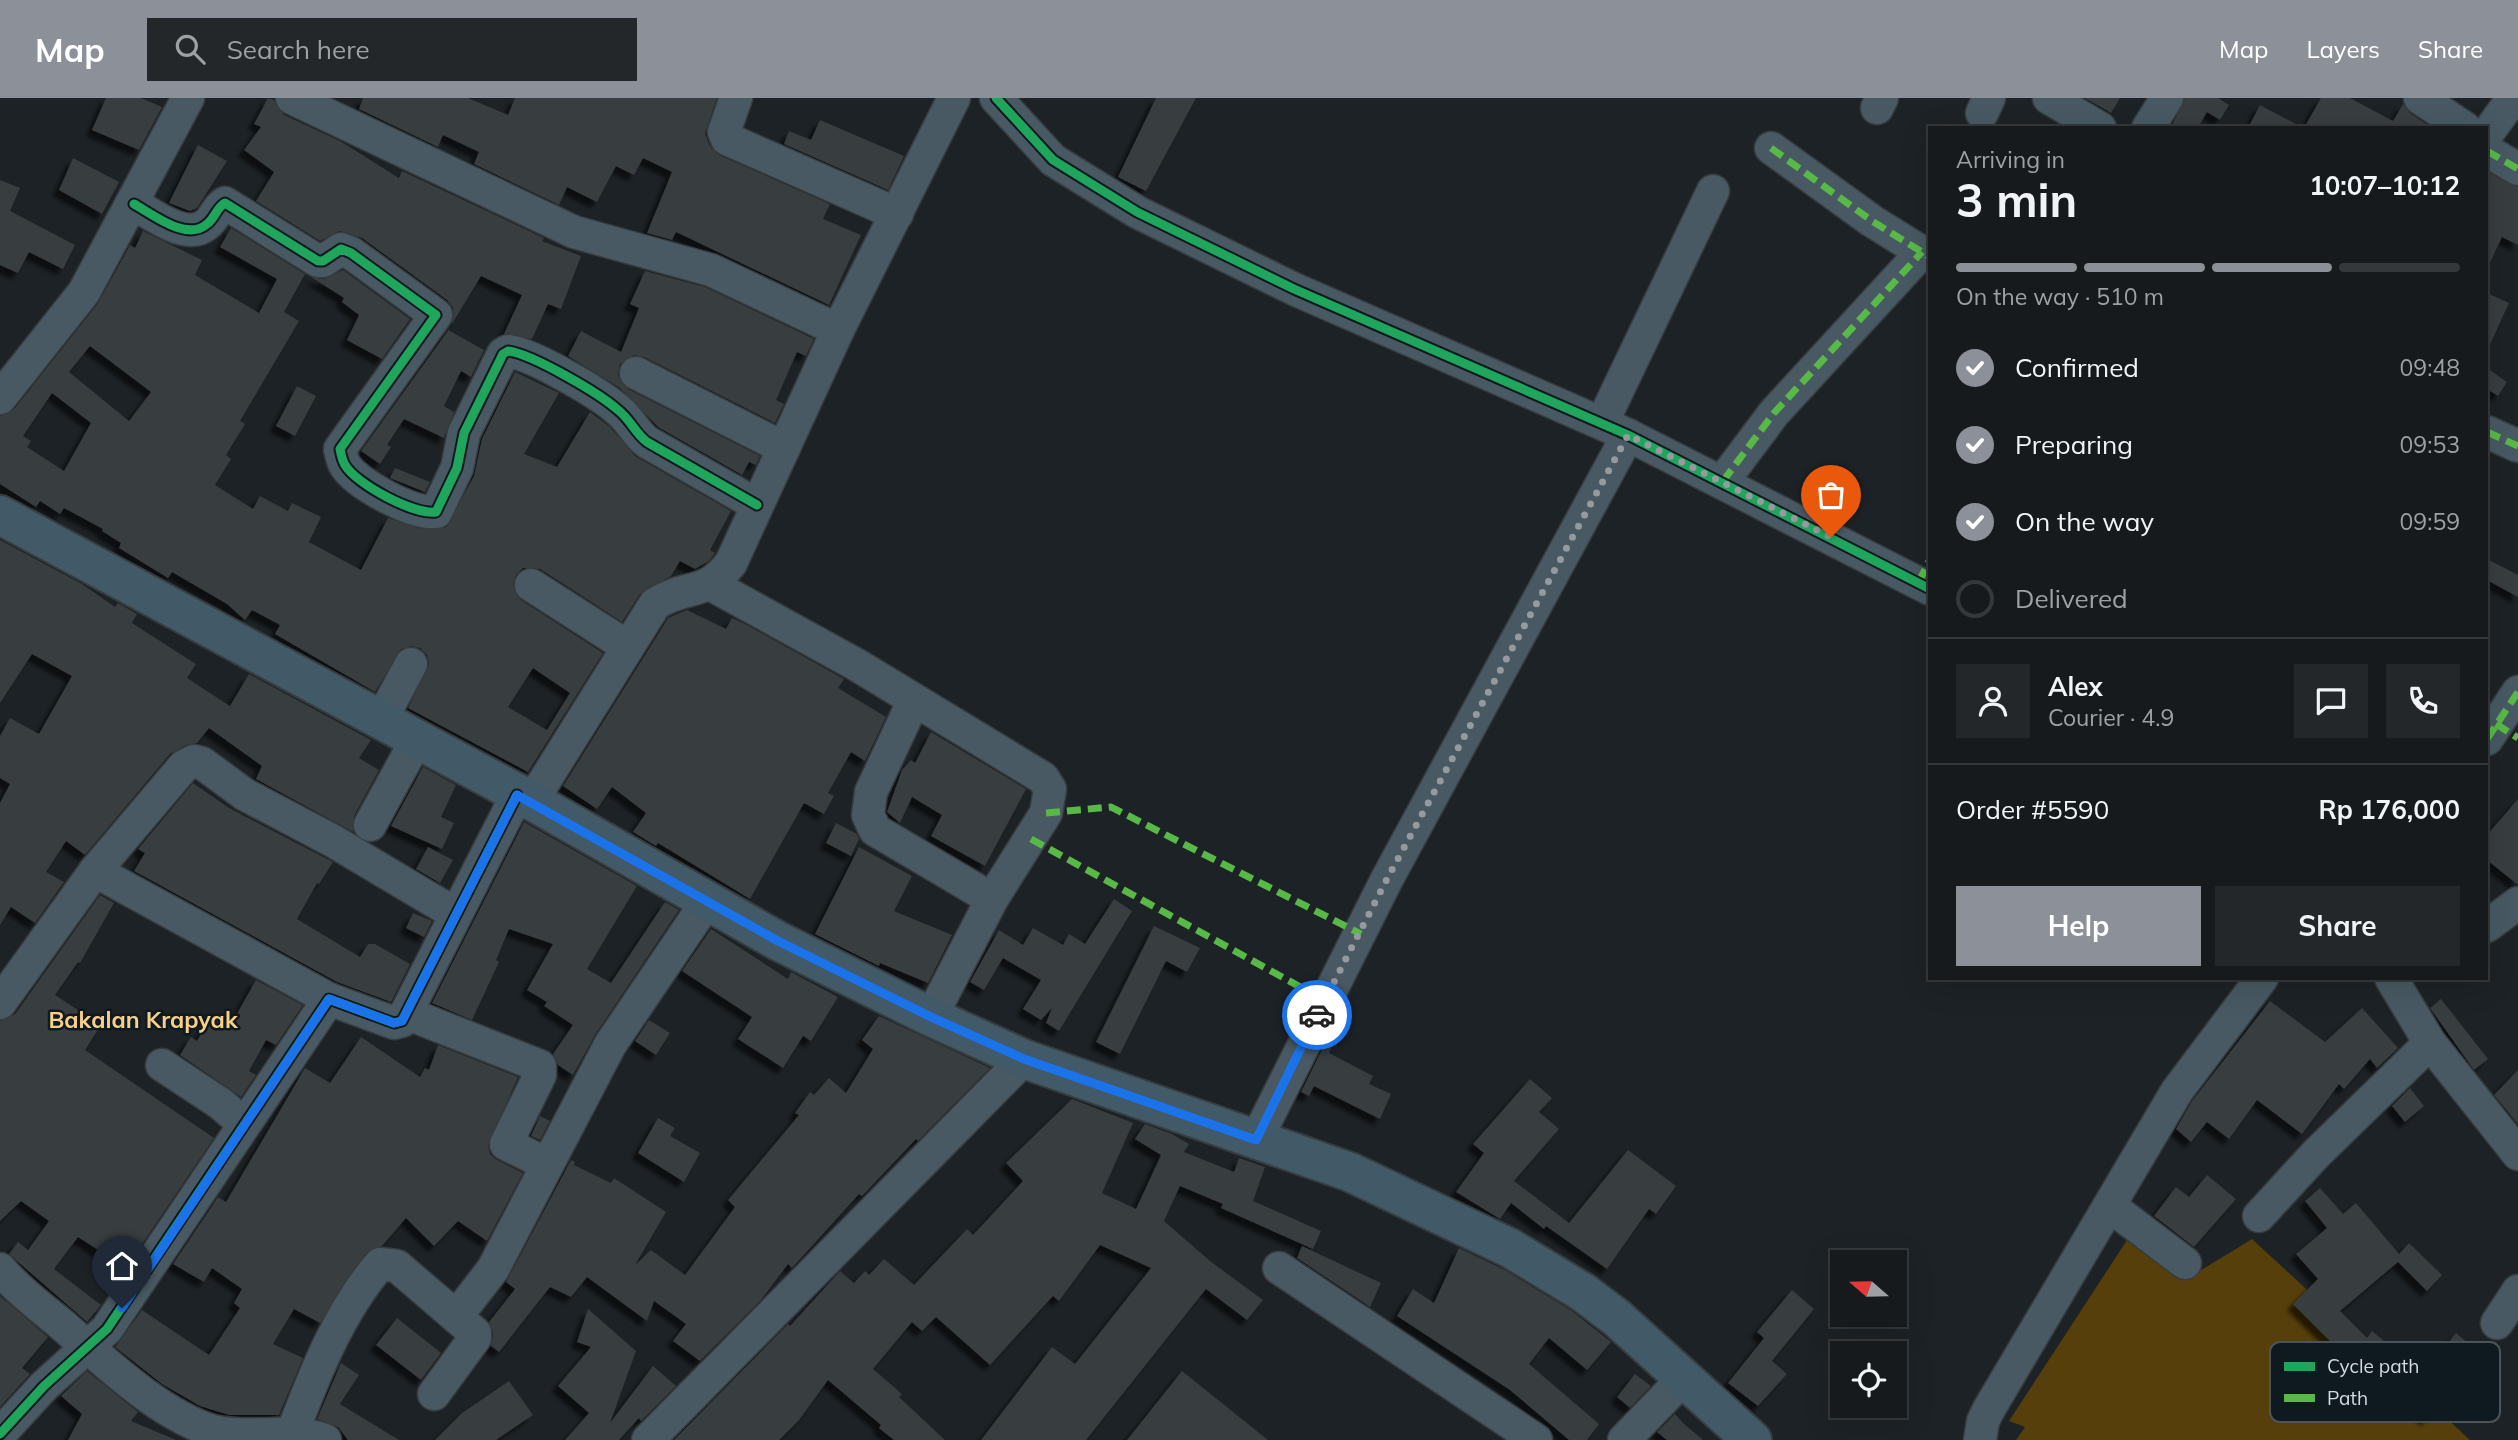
<!DOCTYPE html>
<html lang="en">
<head>
<meta charset="utf-8">
<style>
  body { margin:0; font-family:Mulish,sans-serif; background:#232729; color:#f1f3f6; height:100vh; display:flex; flex-direction:column; font-size:26px; white-space:nowrap }
  * { box-sizing:border-box; margin:0 }
  p { font-size:23px; color:#9ea1a3 }
  .icon { flex:none; width:38px; height:38px; fill:none; stroke:currentColor; stroke-width:2; stroke-linecap:round; stroke-linejoin:round }
  .map { position:relative; flex:1; overflow:hidden }
  .side { position:absolute; left:1928px; top:28px; width:560px; height:854px; display:flex; flex-direction:column; background:#161a1c; border-radius:0px; box-shadow:0 7px 28px #0002,0 0 0 2px #35383b }
  .side>* { flex:none }
  .needle { width:46px; rotate:290deg }
  .tools { position:absolute; left:1830px; top:1152px; display:grid; gap:14px }
  .tools a { display:grid; place-items:center; width:77px; height:77px; border-radius:0px; background:#161a1c; box-shadow:0 7px 28px #0002,0 0 0 2px #35383b; font-size:35px }
  .pin { position:absolute; display:grid; place-items:center; width:60px; height:60px; color:#fff; margin:-72px -30px; border-radius:50% 50% 50% 0; rotate:-45deg; box-shadow:0 0 7px #0007 }
  .pin .icon { rotate:45deg }
  .courier { position:absolute; display:grid; place-items:center; width:70px; height:70px; margin:-35px; border:5px solid #1a73e8; border-radius:50%; background:#fff; color:#222; box-shadow:0 2px 9px #0007 }
  .headline em { font-style:normal; font-weight:700 }
  .headline div { display:flex; flex-direction:column-reverse }
  .headline { display:flex; align-items:center; justify-content:space-between; height:119px; padding:0 28px }
  h1 { font-size:46px; font-weight:700; line-height:52px }
  .bar { display:grid; grid-template-columns:repeat(4,1fr); gap:10px 7px; align-content:center; height:84px; padding:0 28px }
  .bar i { height:9px; border-radius:5px; background:#35383b }
  .bar .on { background:#8c9099 }
  .bar p { grid-column:span 4 }
  .line { display:flex; align-items:center; gap:18px; padding:0 28px; border-top:2px solid #35383b }
  .line div { flex:1 }
  .round { display:grid; place-items:center; flex:none; width:74px; height:74px; border-radius:0px; background:#232729 }
  ol { padding:0 28px; list-style:none }
  li { display:flex; align-items:center; gap:21px; height:77px }
  li p { margin-inline-start:auto }
  li .icon { padding:7px; border-radius:50%; background:#8c9099; color:#fff; stroke-width:4 }
  li:last-child { color:#9ea1a3 }
  li i { width:38px; height:38px; border:4px solid #35383b; border-radius:50% }
  .primary-button { display:flex; gap:14px; margin-top:auto; padding:14px 28px }
  .primary-button a { flex:1; height:80px; border-radius:0px; background:#8c9099; color:#fff; font-size:28px; font-weight:700; line-height:80px; text-align:center }
  .primary-button a+a { background:#232729; color:#f1f3f6 }
  header { display:flex; align-items:center; gap:42px; box-sizing:border-box; height:98px; padding:0 35px; background:#8c9099; color:#fff }
  header strong { font-size:33px }
  nav { display:flex; gap:38px; margin-inline-start:auto; font-size:24px }
  .search { width:490px; height:63px; background:#232729; display:flex; align-items:center; gap:18px; box-sizing:border-box; padding:0 24px; border-radius:0px; color:#9ea1a3; font-size:26px }
  .map>svg:first-child { display:block }
</style>
</head>
<body>
<header>
<strong>Map</strong>
<div class="search"><svg class="icon" aria-label="search" viewBox="0 0 24 24"><circle cx="10" cy="10" r="6"/><path d="M15 15l6 6"/></svg>Search here</div>
<nav><a>Map</a><a>Layers</a><a>Share</a></nav>
</header>
<div class="map">
<svg width="2518" height="1342" viewBox="0 0 2518 1342">
  <defs>
    <filter id="shadow"><feDropShadow dx="-6" dy="6" stdDeviation="2" flood-color="#0009"/></filter>
  </defs>
  <rect width="100%" height="100%" fill="#1d2226"/>
  <path fill="#563f0b" d="M2131,1136l54,46 67,-41 218,201h-454l9,-13 -16,-6z"/>
  <g fill="#383c3f" fill-rule="evenodd" filter="url(#shadow)">
    <path d="M106,0h35l21,9 -23,43 -47,-20z"/>
    <path d="M268,0l6,2 10,15 56,26 59,37 3,-7 142,67 -2,3 39,15 -20,53 -13,-5 -16,35 -28,-5 18,-39 -41,-19 -29,48 1,-16 -6,-8 -85,-62 -22,-7 -20,10 -64,-40 18,-29 -30,-22 17,-23 -7,-3z"/>
    <path d="M363,0h105l40,17 7,-17h202l-12,36 5,12 9,9 111,49 -7,15 38,16 -32,70 -153,-73 -4,8 -25,-7 25,-61 -29,-14 -9,17 -18,-9 -19,36 -30,-15 -8,18 -85,-41 5,-12 -36,-17 -5,12 -79,-38z"/>
    <path d="M1156,0h40l-50,93 -28,-14z"/>
    <path d="M2085,0h35l-9,15z"/>
    <path d="M2185,0h33l11,7 -9,15 -13,-8 -9,16h-22l-4,-3z"/>
    <path d="M2321,0h29l43,23 10,-17 7,9 22,15h-128z"/>
    <path d="M2260,7l43,23h-55z"/>
    <path d="M820,22l84,36 -16,34 -104,-46 5,-13 22,9z"/>
    <path d="M198,47l29,16 -30,47 -7,3 -21,-8z"/>
    <path d="M73,60l46,24 -17,32 -43,-24z"/>
    <path d="M2487,74l31,15v58l-16,-8 -15,32z"/>
    <path d="M0,82l20,8 -10,23 65,34 -12,24 -34,-17 -11,21 -18,-8z"/>
    <path d="M231,130l74,46 -21,38 15,9 -59,100 5,3 -19,31 5,4 -16,26 38,24 7,-13 28,15 4,-8 29,14 -12,25 52,28 27,-52 34,11 24,-2 28,-51 8,-37 33,-67 44,21 -35,61 33,13 33,-55 20,15 25,29 96,55 -21,39 5,3 -6,8 -14,8 -15,-8 -9,15 -31,18 -18,28 -82,-53 -17,-1 -7,7 -3,10 8,15 82,53 -75,119 -120,-64 21,-44 -2,-9 -7,-7 -9,-2 -10,3 -26,43 -100,-58 5,-9 -28,-15 -7,10 -18,-16 -55,-32 -4,6 -49,-30 2,-5 -19,-12 1,-2 -39,-21 -4,6 -20,-13 -4,6 -36,-23v-68l14,-7 84,-106 32,-58 5,3 8,-17 59,29 -7,15 64,38 18,-34 -57,-32zM90,248l61,46 -22,29 -60,-49zM52,295l39,30 -27,48 -37,-24 4,-6 -8,-5zM533,570l37,25 -23,37 -39,-23z"/>
    <path d="M343,172l67,49 -28,40 -35,-19 12,-25 -17,-13 2,-4 -33,-21 13,2z"/>
    <path d="M645,173l60,16 109,52 -8,17 -9,-4 -21,48 8,4 -9,19 -131,-66 -10,-2 -14,9 -2,11 10,14 132,67 -4,9 -7,-3 -7,13 -84,-48 -38,-39 -52,-32 13,-25 40,21 18,-44 -9,-4z"/>
    <path d="M2487,195l22,10 -22,48z"/>
    <path d="M450,230l-2,2 36,20 -13,27 -10,-6 -17,35 10,6 -10,26 -40,-19 -17,26 4,2 -11,17 -19,-13z"/>
    <path d="M2487,270l20,14 -9,14 -11,-7z"/>
    <path d="M297,288l19,10 -21,40 -19,-10z"/>
    <path d="M395,370l35,14 -5,10 -35,-14z"/>
    <path d="M0,442l82,44 33,23 3,-4 19,11 -5,9 64,41 -9,14 43,28 19,-32 122,66 -12,18 20,12 -25,46 -1,16 -97,-53 6,-13 -53,-38 -12,15 -11,2 -16,9 -85,101 -19,-14 -20,31 18,10 -29,41 -24,-16 -11,18v-122l10,-19 -10,-6v-42l10,-18 29,16 33,-58 -40,-22 -32,49z"/>
    <path d="M2487,461l31,16v22l-31,-17z"/>
    <path d="M687,512l39,19 6,-11 15,7 97,54 -6,9 48,29 -21,44 -14,-9 -23,41 6,3 -10,18 -20,-11 -54,96 -92,-56 -2,3 -23,-14 13,-19 -34,-26 -15,22 -34,-23 105,-168z"/>
    <path d="M931,634l95,57 -41,77 -54,-30 11,-21 -30,-18 -12,26 -13,-11 15,-42 9,-10 4,3z"/>
    <path d="M423,669l33,18 -15,32 13,6 -12,26 -51,-23z"/>
    <path d="M193,685l36,25 104,54 -14,22 -2,-1 -20,36 63,38 8,-13h7l35,20 -19,38 -54,-20 -203,-111 11,-18 -7,-4z"/>
    <path d="M2518,701v86l-31,-25v-25z"/>
    <path d="M524,724l113,64 -50,83 24,14 54,-81 14,8 -84,125 -22,40 -15,-10 -5,-11 20,-29 -29,-19 3,-4 -20,-12 26,-46 -44,-15 -13,31 3,2 -27,58 -40,-17z"/>
    <path d="M836,725l21,11 2,5 -8,17 -25,-13z"/>
    <path d="M428,749l25,13 -13,23 -24,-14z"/>
    <path d="M859,749l53,29 -18,35 58,24 -24,48 -48,-20 -1,3 -64,-32z"/>
    <path d="M100,797l14,8 -34,60 -2,-1 -23,33 46,30 -16,25 129,88 -88,130 -48,-31 -24,32 47,36 -14,17 -78,-68 9,-12 10,8 21,-29 -28,-20 -21,20v-200l15,-7z"/>
    <path d="M1114,801l18,12 -73,120 -13,-8 6,-15 -11,12 -18,-11 18,-29 -38,-22 -19,32 -14,-8 29,-52 24,15 10,-17 30,17 6,-11 16,10z"/>
    <path d="M413,815l19,8 -8,16 -18,-9z"/>
    <path d="M1154,828l46,22 -13,24 -21,-11 -46,93 -24,-12z"/>
    <path d="M711,831l77,50 3,-7 47,25 -27,44 -8,-5 -20,32 -45,-29 14,-22 -70,-46z"/>
    <path d="M256,882l47,25 -27,40 -10,-5 -17,31 7,4 -15,22 -61,-42 11,-18 6,4 14,-26 19,11z"/>
    <path d="M2441,901l47,60 -14,11 -44,-62z"/>
    <path d="M2270,903l55,41 37,-34 36,40 -21,20 -7,-9 -26,30 -5,-5 -37,50 -45,-34 -28,39 -22,-17 -16,20 -15,-13 16,-28z"/>
    <path d="M879,918l111,52 -72,73 -2,-2 -54,57 -3,-2 -67,74 -4,-4 -27,36 -61,61 -27,-20 13,-17 -32,-23 -7,20 -60,-44 -16,20 -21,-10 -51,65 -8,-6 2,-13 -4,-11 26,-33 -9,-7 65,-122 4,2 -1,3 37,18 3,-5 52,34 -31,53 16,-15 34,25 50,-68 -7,-7 71,-85 -4,-2 15,-21 4,3 15,-17 17,15 27,-44 -11,-9z"/>
    <path d="M649,922l21,13 -14,22 -21,-14z"/>
    <path d="M1329,937l7,4 -7,14 44,23 -4,8 22,10 -11,25 -66,-33 -5,10 -8,-4z"/>
    <path d="M361,939l59,40 5,-9 4,2 9,-25 80,32 -30,68 2,9 7,6 26,13 -36,68 -29,-20 -24,25 -28,-28 -24,28 -16,7 -46,70 -26,-14 -21,35 30,14 -24,57h-50l-29,-9 -38,-22 -47,-37 27,-37 67,45 31,-47 -6,-5 8,-14 -30,-21 -8,14 -31,-18 45,-67 8,5 79,-134 25,15z"/>
    <path d="M2518,972v54l-24,-29z"/>
    <path d="M1530,981l22,19 -13,14 20,17 -45,52 55,42 59,-73 48,36 -20,28 -7,-5 -42,60 -61,-43 -2,3 -33,-26 -11,16 -44,-27 28,-39 -11,-9z"/>
    <path d="M2410,990l14,18 -19,16 -13,-16z"/>
    <path d="M1072,1001l61,24 -31,70 34,16 25,-54 -26,-16 10,-15 27,10 17,10 -5,8 50,20 5,-14 26,9 -12,34 68,30 -8,18 -92,-41 2,-4 -43,-18 -16,35 46,40 53,39 -16,20 -41,-31 -120,151h-105l71,-93 23,17 76,-96 -51,-23 -41,56 -6,-5 -63,69 -54,-48 -14,14 -10,-9 -39,47 29,25 -3,3 46,43h-51l-15,-12 2,-3 -53,-45 -29,40 -20,20h-105l114,-116 2,2 50,-55 14,12 11,-12 4,4 15,-16 30,26 53,-56 6,6 50,-54 -17,-18z"/>
    <path d="M540,1018l10,5 -10,19 -9,-4z"/>
    <path d="M658,1020l17,10 -5,8 30,17 -16,29 -46,-29z"/>
    <path d="M2207,1077l29,24 -42,48 -40,-31 22,-29 13,10z"/>
    <path d="M2320,1090l23,26 13,-11 43,51 10,-11 33,32 -15,16 -29,-29 -58,49 27,27 5,-7 52,43 32,-41 24,20 -53,67 -94,-76 -40,-40 25,-25 -22,-25 31,-26 -22,-27z"/>
    <path d="M1302,1148l79,37 -11,24 -73,-49z"/>
    <path d="M1459,1150l46,22 67,41 39,31 -24,28 -38,-32 -20,26 70,60 -12,16h-18l-59,-50 -113,-74 16,-27 21,14z"/>
    <path d="M1792,1192l22,19 -42,52 15,13 -29,32 -30,-23 36,-45 -7,-6z"/>
    <path d="M0,1198l48,41 -26,31 8,6 -30,33z"/>
    <path d="M588,1211l48,42 -26,72 43,-57 23,20 -35,35 -2,-3 -20,22h-54l24,-27 -31,-27 33,-39 -14,-5z"/>
    <path d="M397,1220l44,35 -20,27 -45,-35z"/>
    <path d="M341,1265l18,12 -19,29 59,36h-51l-10,-13 -21,-8z"/>
    <path d="M87,1273l51,41 -7,9 45,19h-108l14,-26 -21,-18z"/>
    <path d="M1182,1273l86,69h-141z"/>
    <path d="M1635,1276l16,12 -21,22 -13,-11z"/>
    <path d="M509,1283l24,34 -37,25h-61l27,-27z"/>
    <path d="M1675,1316l8,9 20,17h-36l-10,-8z"/>
  </g>
  <g fill="none" stroke-linecap="round" stroke-linejoin="round">
    <g stroke="#373c3f" stroke-width="35">
      <g id="minor">
        <path d="M292,0l282,134 137,38 127,60"/>
        <path d="M736,0l-12,34 3,7 170,75"/>
        <path d="M996,0l57,62 84,52 157,77 334,146 302,154"/>
        <path d="M2049,0l51,30"/>
        <path d="M2420,0l45,30"/>
        <path d="M1877,10l5,-10"/>
        <path d="M1982,15l7,-15"/>
        <path d="M2148,30l19,-30"/>
        <path d="M2487,36l26,-36"/>
        <path d="M1771,50l101,73 58,36"/>
        <path d="M2487,53l31,18"/>
        <path d="M134,106c18,10 53,38 73,20 8,-6 10,-17 18,-21l93,58h5l18,-12 10,4 85,62 -96,134c1,5 2,11 5,16 11,19 69,50 91,47l21,-44 7,-35 39,-79 5,-3c24,3 91,42 110,59 12,9 17,23 29,32l110,63"/>
        <path d="M636,275l148,75"/>
        <path d="M0,300l84,-106 104,-194"/>
        <path d="M1602,325l111,-232"/>
        <path d="M2487,334l31,14"/>
        <path d="M1723,383l51,-68 148,-161"/>
        <path d="M710,486l147,81 186,113 7,11 -4,24 -54,86 -61,118"/>
        <path d="M531,487l97,62"/>
        <path d="M914,602l-43,92 -3,23 7,15 117,69"/>
        <path d="M380,624l31,-58"/>
        <path d="M2487,641l31,-47"/>
        <path d="M532,703l123,-197c33,-21 49,-6 76,-41l107,-233 116,-232"/>
        <path d="M370,727l46,-84"/>
        <path d="M2487,828l31,-23"/>
        <path d="M2391,880l39,65 88,111"/>
        <path d="M329,901l-234,-128 89,-105 10,-5 8,2 42,31 89,47 121,72"/>
        <path d="M0,905l95,-132"/>
        <path d="M406,915l134,53v9l-34,69 41,20"/>
        <path d="M162,967l59,39 23,20"/>
        <path d="M1256,1042l131,-261 241,-444"/>
        <path d="M2111,1109l74,56"/>
        <path d="M2259,1118l57,-62 114,-111"/>
        <path d="M1279,1170l257,172"/>
        <path d="M0,1171c17,20 39,37 60,54 43,37 98,91 153,108 36,9 77,-4 112,9"/>
        <path d="M456,1219l37,-48 117,-224 98,-145"/>
        <path d="M2497,1225l21,-32"/>
        <path d="M0,1336l44,-48 63,-57 222,-330 65,24 8,-2 115,-226"/>
        <path d="M291,1338c23,-60 47,-123 89,-172l17,2 78,67v5l-41,56"/>
        <path d="M648,1342l376,-381"/>
        <path d="M1624,1342l60,-62"/>
        <path d="M1980,1342l3,-19 6,-12 188,-318 85,-113"/>
      </g>
    </g>
    <g stroke="#373c3f" stroke-width="42">
      <path id="major" d="M0,417l532,286 246,140 153,76 93,42 326,113 160,76 74,45 33,25 135,122"/>
    </g>
    <use href="#minor" stroke="#485963" stroke-width="32"/>
    <use href="#major" stroke="#425a67" stroke-width="38"/>
    <g stroke="#58b947" stroke-width="7" stroke-dasharray="14 7" stroke-linecap="butt">
      <path d="M1771,50l101,73 58,36"/>
      <path d="M2487,53l31,18"/>
      <path d="M2487,334l31,14"/>
      <path d="M1723,383l51,-68 148,-161"/>
      <path d="M1919,484l11,-23"/>
      <path d="M2496,626l22,14"/>
      <path d="M2487,641l31,-47"/>
      <path d="M1046,715l65,-6 250,127"/>
      <path d="M1031,741l293,161"/>
    </g>
    <g stroke="#0f1a20" stroke-width="13">
      <g id="cycleway">
        <path d="M996,0l57,62 84,52 157,77 334,146 302,154"/>
        <path d="M134,106c18,10 53,38 73,20 8,-6 10,-17 18,-21l93,58h5l18,-12 10,4 85,62 -96,134c1,5 2,11 5,16 11,19 69,50 91,47l21,-44 7,-35 39,-79 5,-3c24,3 91,42 110,59 12,9 17,23 29,32l110,63"/>
        <path d="M0,1336l44,-48 63,-57 222,-330 65,24 8,-2 115,-226"/>
      </g>
    </g>
    <use href="#cycleway" stroke="#20a55d" stroke-width="9"/>
  </g>
  <g fill="none" stroke-linecap="round" stroke-linejoin="round">
    <path stroke="#949a9e" stroke-width="7" stroke-dasharray="0 12.6" d="M1317,917l70,-136 241,-444 203,102"/>
    <path stroke="#1a73e8" stroke-width="9" d="M122,1210l207,-309 65,24 8,-2 115,-226 261,146 153,76 93,42 232,81 61,-125"/>
  </g>
  <g text-anchor="middle" dominant-baseline="central" stroke-width="5" stroke-linejoin="round" paint-order="stroke">
    <g font-size="23" font-weight="bold" fill="#f8d089" stroke="#0f1a20">
      <text x="143" y="921">Bakalan Krapyak</text>
    </g>
  </g>
  <rect x="2270" y="1244" width="230" height="80" rx="10" fill="#0f1a20" stroke="#4a5459" stroke-width="2"/>
  <rect x="2284" y="1264" width="31" height="9" fill="#20a55d"/>
  <rect x="2284" y="1296" width="31" height="8" fill="#58b947"/>
  <g font-size="19" fill="#d4dadf">
    <text x="2327" y="1275">Cycle path</text>
    <text x="2327" y="1307">Path</text>
  </g>
</svg>
<div class="tools">
<a><svg class="needle" viewBox="-14 -14 28 28"><path d="M0-13l5 13h-10z" fill="#e53935"/><path d="M0 13l5-13h-10z" fill="#9ea1a3"/></svg></a>
<a><svg class="icon" aria-label="locate" viewBox="0 0 24 24"><circle cx="12" cy="12" r="6"/><path d="M12 2v4M12 18v4M2 12h4M18 12h4"/></svg></a>
</div>
<div class="pin" style="left:1831px;top:439px;background:#ea580c"><svg class="icon" aria-label="bag" viewBox="0 0 24 24"><path d="M5 8h14l-1 12H6zM9 8a3 3 0 0 1 6 0"/></svg></div>
<div class="pin" style="left:122px;top:1210px;background:#1f2937"><svg class="icon" aria-label="home" viewBox="0 0 24 24"><path d="M3 11l9-7 9 7M6 9v11h12V9"/></svg></div>
<div class="courier" style="left:1317px;top:917px"><svg class="icon" aria-label="car" viewBox="0 0 24 24"><path d="M5 17H2v-5l4-1 3-4h7l3 4 3 1v5h-3M9 17h6M6 11h13"/><circle cx="7" cy="17" r="2"/><circle cx="17" cy="17" r="2"/></svg></div>
<section class="side">
<div class="headline"><div><h1>3 min</h1><p>Arriving in</p></div><em>10:07–10:12</em></div>
<div class="bar"><i class="on"></i><i class="on"></i><i class="on"></i><i></i><p>On the way · 510 m</p></div>
<ol>
<li><svg class="icon" aria-label="check" viewBox="0 0 24 24"><path d="M5 12l5 5 9-10"/></svg>Confirmed<p>09:48</p></li>
<li><svg class="icon" aria-label="check" viewBox="0 0 24 24"><path d="M5 12l5 5 9-10"/></svg>Preparing<p>09:53</p></li>
<li><svg class="icon" aria-label="check" viewBox="0 0 24 24"><path d="M5 12l5 5 9-10"/></svg>On the way<p>09:59</p></li>
<li><i></i>Delivered</li>
</ol>
<div class="line" style="height:126px"><a class="round"><svg class="icon" aria-label="person" viewBox="0 0 24 24"><circle cx="12" cy="8" r="4"/><path d="M4 21q1-7 8-7t8 7"/></svg></a><div><b>Alex</b><p>Courier · 4.9</p></div><a class="round"><svg class="icon" aria-label="chat" viewBox="0 0 24 24"><path d="M4 5h16v11H9l-5 4z"/></svg></a><a class="round"><svg class="icon" aria-label="phone" viewBox="0 0 24 24"><path d="M5 4h4l2 5-3 2q2 4 5 5l2-3 5 2v4C11 20 4 13 5 4z"/></svg></a></div>
<div class="line" style="height:91px"><div>Order #5590</div><b>Rp 176,000</b></div>
<div class="primary-button"><a>Help</a><a>Share</a></div>
</section>
</div>
</body>
</html>
